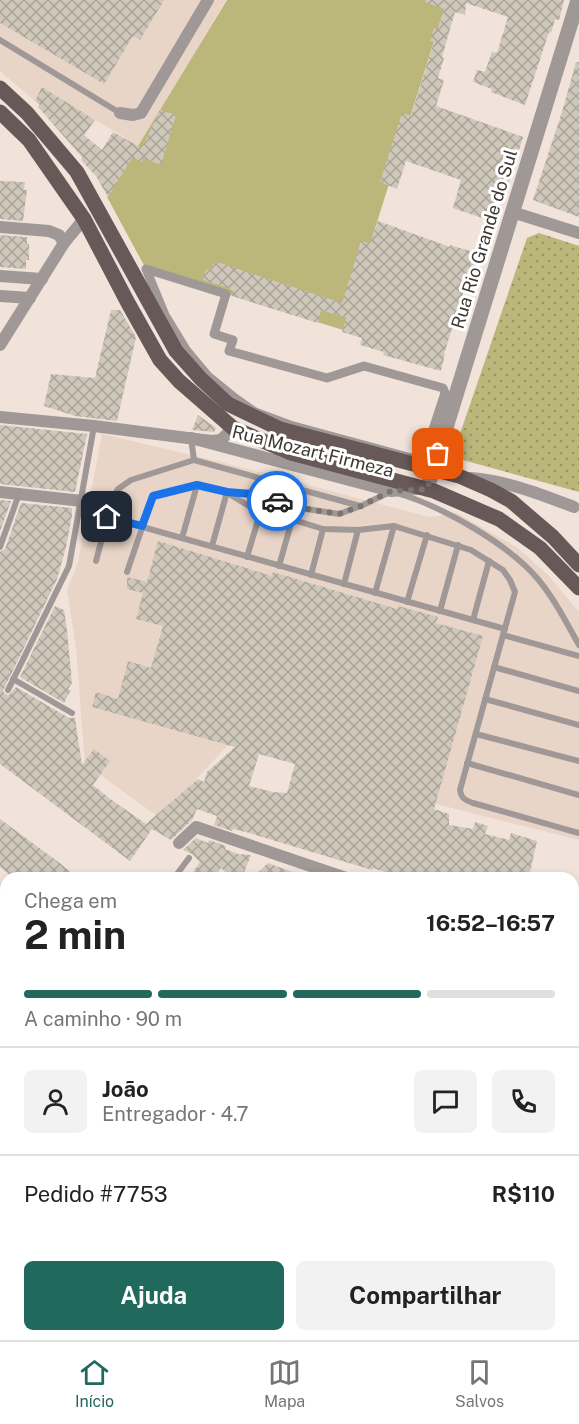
<!DOCTYPE html>
<html lang="pt">
<head>
<meta charset="utf-8">
<style>
  body { margin:0; font-family:"Public Sans",sans-serif; background:#f2f2f2; color:#222; height:100vh; display:flex; flex-direction:column; font-size:22px; white-space:nowrap }
  * { box-sizing:border-box; margin:0 }
  p { font-size:20px; color:#767676 }
  .icon { flex:none; width:33px; height:33px; fill:none; stroke:currentColor; stroke-width:2; stroke-linecap:round; stroke-linejoin:round }
  .map { position:relative; flex:1; overflow:hidden }
  .panel { position:absolute; left:0px; top:872px; width:579px; height:470px; display:flex; flex-direction:column; background:#fff; border-radius:18px 18px 0 0; box-shadow:0 3px 9px #0003 }
  .panel>* { flex:none }
  .pin { position:absolute; display:grid; place-items:center; width:51px; height:51px; color:#fff; margin:-26px; border-radius:12px; box-shadow:0 3px 9px #0006 }
  .courier { position:absolute; display:grid; place-items:center; width:60px; height:60px; margin:-30px; border:4px solid #1a73e8; border-radius:50%; background:#fff; color:#222; box-shadow:0 2px 8px #0007 }
  .overview em { font-style:normal; font-weight:700 }
  .overview div { display:flex; flex-direction:column-reverse }
  .overview { display:flex; align-items:center; justify-content:space-between; height:102px; padding:0 24px }
  h1 { font-size:39px; font-weight:700; line-height:45px }
  .bar { display:grid; grid-template-columns:repeat(4,1fr); gap:9px 6px; align-content:center; height:72px; padding:0 24px }
  .bar i { height:8px; border-radius:4px; background:#e0e0e0 }
  .bar .on { background:#21685d }
  .bar p { grid-column:span 4 }
  .line { display:flex; align-items:center; gap:15px; padding:0 24px; border-top:2px solid #e0e0e0 }
  .line div { flex:1 }
  .round { display:grid; place-items:center; flex:none; width:63px; height:63px; border-radius:9px; background:#f2f2f2 }
  .action { display:flex; gap:12px; margin-top:auto; padding:12px 24px }
  .action a { flex:1; height:69px; border-radius:9px; background:#21685d; color:#fff; font-size:24px; font-weight:700; line-height:69px; text-align:center }
  .action a+a { background:#f2f2f2; color:#222 }
  .dock { display:flex; justify-content:space-around; align-items:center; height:84px; border-top:2px solid #e0e0e0; background:#fff; font-size:16px; color:#767676 }
  .dock a { display:grid; justify-items:center; gap:3px }
  .dock .on { color:#21685d }
  .map>svg:first-child { display:block }
</style>
</head>
<body>
<div class="map">
<svg width="579" height="1340" viewBox="0 0 579 1340">
  <defs>
    <pattern id="grass-dots" width="8" height="8" patternUnits="userSpaceOnUse" patternTransform="scale(1.5)"><rect width="8" height="8" fill="#bbb77a"/><path d="M2 2h.1M6 6h.1" fill="none" stroke="#999665" stroke-width="1.8" stroke-linecap="round"/></pattern>
    <pattern id="building-cross-hatch" width="8" height="8" patternUnits="userSpaceOnUse" patternTransform="scale(1.5)"><rect width="8" height="8" fill="#cfc7ba"/><path d="M0 0l8 8M0 8l8-8" fill="none" stroke="#a9a398"/></pattern>
  </defs>
  <rect width="100%" height="100%" fill="#f1e3da"/>
  <g fill="#e9d5c8">
    <path d="M0,0h226l-87,146 -97,-58 -7,13 -35,-30z"/>
    <path d="M102,434l119,28 208,55 28,-4 61,35 31,28 30,36v228l-143,-36 -207,-60 -69,74 -75,-54 -9,-115 -9,-59 11,-28z"/>
  </g>
  <path fill="url(#grass-dots)" d="M539,233l40,13v246l-127,-35 75,-219z"/>
  <g fill="#bbb77a">
    <path d="M227,0h220l-104,330 -197,-61 -39,-72z"/>
    <path d="M0,1251l6,4v21l-6,9z"/>
  </g>
  <g fill="url(#building-cross-hatch)" fill-rule="evenodd">
    <path d="M0,0h164l-24,40 -7,-4 -29,48 -104,-61z"/>
    <path d="M426,0h138l-5,20 -4,-1 -4,14 -2,-1 -24,73 -34,-13 1,-3 -19,-7 4,-12 8,2 7,-20 5,1 11,-36 -42,-14 -1,12 -10,-3 -13,45 2,1 -6,20 6,2 -8,26 87,31 -18,58 -8,-3 -9,28 -35,-12 8,-28 -55,-19 -9,28 -17,-7 22,-69 9,3 23,-74 -4,-1 4,-13 4,1 6,-20 -19,-7z"/>
    <path d="M576,62h3v155l-46,-17 29,-88z"/>
    <path d="M42,87l53,33 -11,15 18,15 11,-18 29,16 18,-38 16,5 -15,50 -18,-7 -1,4 -10,-4 -24,39 -12,-21 -15,-16 2,-2 -45,-51 2,-2 -5,-4z"/>
    <path d="M0,181l25,1 -1,8h3l-4,31 -23,-2z"/>
    <path d="M378,221l72,26v-2l20,6 -2,6 10,3 -4,19 -6,-2 -24,77h1l-4,17 -58,-16 1,-3 -24,-7 2,-7 -20,-6 5,-14 -26,-8 -3,13 -86,-27v-4l-3,-4 -26,-8 3,-11 5,2 3,-10 128,42 19,-62 9,2z"/>
    <path d="M0,235l27,2v7h2v16h-3v9l-26,-2z"/>
    <path d="M111,310h9l16,27 -19,84 -42,-5 -31,-10 7,-32 44,4z"/>
    <path d="M198,415l18,13 -2,4 -22,-2z"/>
    <path d="M0,425l87,9 -12,58 -75,-8z"/>
    <path d="M0,500l11,1 -11,30z"/>
    <path d="M21,503l51,5v7l-6,32 -9,32 -54,112 2,3 4,1 7,-8 53,31h6l7,47 12,-16 16,12 -17,24 16,13 37,26 52,-45 6,3 3,-10 28,-25 -143,-40 4,-15 22,7 10,-38 23,7 12,-42 -27,-7 7,-26 -16,-4v-12l20,5 11,-41 114,35 1,-4 124,37 1,-3 40,11 -2,6 47,13 -49,173 15,5v11l24,4 2,-7 13,4 -3,8 24,6 2,-7 26,8 -7,31h-4l-1,6h-123l-29,-10 -1,2 -126,-38 -13,-3 -1,2 -18,-6 3,-9 -20,-7 -5,11 -21,20 -19,-11 -22,32 -130,-97v-212l5,-3zM259,754l36,10 -8,29 -14,-1 -24,-6z"/>
    <path d="M55,606l9,4 3,20 5,53 -4,6 3,1 -7,13 -44,-26z"/>
    <path d="M0,819l61,45 17,14h-64l-14,-11z"/>
    <path d="M196,838l12,5 1,-3 17,6 -1,3 13,5 13,1 -9,23h-9l-12,-10 -7,10h-25l11,-16 -8,-8 -9,-4z"/>
    <path d="M268,863l35,13v2h-51z"/>
  </g>
  <g fill="none" stroke-linecap="round" stroke-linejoin="round">
    <g stroke="#a09897" stroke-width="6">
      <path d="M0,40l120,73"/>
      <path d="M191,438l3,22"/>
      <path d="M227,492l25,2 55,15 32,5 22,-8 29,-14"/>
      <path d="M400,494c43,13 108,50 137,84 17,20 29,44 42,67"/>
      <path d="M107,517l398,112"/>
      <path d="M182,538l15,-53"/>
      <path d="M212,546l15,-54"/>
      <path d="M0,547l19,-53"/>
      <path d="M247,557l14,-47"/>
      <path d="M96,561l17,-64 5,-8 13,-9 63,-20 166,46"/>
      <path d="M279,566l13,-46"/>
      <path d="M127,572l26,-76 44,-11 27,6 25,15 74,23 35,1 36,-4 77,24 32,20 7,10 5,12 -55,198c1,8 5,10 13,13l106,30"/>
      <path d="M311,575l12,-46"/>
      <path d="M344,584l14,-54"/>
      <path d="M375,593l19,-67"/>
      <path d="M407,602l20,-67"/>
      <path d="M440,611l18,-66"/>
      <path d="M473,620l16,-59"/>
      <path d="M503,635l76,21"/>
      <path d="M494,667l85,24"/>
      <path d="M13,679l59,34"/>
      <path d="M8,690l61,-124 25,-140"/>
      <path d="M485,699l94,26"/>
      <path d="M476,734l103,27"/>
      <path d="M467,763l112,32"/>
      <path d="M174,878l15,-20"/>
      <path d="M573,1246l6,5"/>
    </g>
    <path stroke="#a09897" stroke-width="9" d="M146,269l80,25 -12,40 19,6 -4,11 98,27 37,-12 79,22 2,5 -21,64 -5,3 -129,-35 -35,-13 -20,-14 -27,-22 -21,-25 -22,-36z"/>
    <g stroke="#a09897" stroke-width="12">
      <path d="M120,113l13,2 8,-2 67,-113"/>
      <path d="M512,212l67,21"/>
      <path d="M0,227l49,4 10,4 5,8"/>
      <path d="M0,276l42,3"/>
      <path d="M0,296l30,2"/>
      <path d="M0,345l64,-102 20,-24"/>
      <path d="M0,417l94,9 117,15 10,-1 12,-12"/>
      <path d="M191,438l200,53 26,-2"/>
      <path d="M471,478c36,3 69,16 103,29"/>
      <path d="M0,492l82,9"/>
      <path d="M179,843l17,-16 150,51"/>
      <path d="M573,943l6,1"/>
      <path d="M0,1051l6,5"/>
      <path d="M0,1088l6,-6"/>
      <path d="M573,1132l6,3"/>
      <path d="M347,1335l8,5"/>
    </g>
    <path stroke="#a09897" stroke-width="15" d="M427,489l151,-489"/>
    <g stroke="#665957" stroke-width="15">
      <path d="M0,88l27,25 50,59 99,179 25,28 27,25 52,25 179,47 32,14 20,11 42,36 26,28"/>
      <path d="M0,112l29,28 55,79 44,84 32,57 19,21 54,47 58,25 143,38 65,28 41,29 39,40"/>
    </g>
  </g>
  <g fill="none" stroke-linecap="round" stroke-linejoin="round">
    <path stroke="#7c746e" stroke-width="6" stroke-dasharray="0 10.8" d="M277,501l30,8 32,5 22,-8 30,-15 36,-2 11,-35"/>
    <path stroke="#1a73e8" stroke-width="8" d="M107,517l35,9 11,-30 44,-11 30,7 25,2 25,7"/>
  </g>
  <g text-anchor="middle" dominant-baseline="central" stroke-width="6" stroke-linejoin="round" paint-order="stroke">
    <g font-size="18" fill="#3d3834" stroke="#fff">
      <text transform="translate(484 239) rotate(-73)">Rua Rio Grande do Sul</text>
      <text transform="translate(313 451) rotate(14)">Rua Mozart Firmeza</text>
    </g>
  </g>
</svg>
<div class="pin" style="left:438px;top:454px;background:#ea580c"><svg class="icon" aria-label="bag" viewBox="0 0 24 24"><path d="M5 8h14l-1 12H6zM9 8a3 3 0 0 1 6 0"/></svg></div>
<div class="pin" style="left:107px;top:517px;background:#1f2937"><svg class="icon" aria-label="home" viewBox="0 0 24 24"><path d="M3 11l9-7 9 7M6 9v11h12V9"/></svg></div>
<div class="courier" style="left:277px;top:501px"><svg class="icon" aria-label="car" viewBox="0 0 24 24"><path d="M5 17H2v-5l4-1 3-4h7l3 4 3 1v5h-3M9 17h6M6 11h13"/><circle cx="7" cy="17" r="2"/><circle cx="17" cy="17" r="2"/></svg></div>
<section class="panel">
<div class="overview"><div><h1>2 min</h1><p>Chega em</p></div><em>16:52–16:57</em></div>
<div class="bar"><i class="on"></i><i class="on"></i><i class="on"></i><i></i><p>A caminho · 90 m</p></div>
<div class="line" style="height:108px"><a class="round"><svg class="icon" aria-label="person" viewBox="0 0 24 24"><circle cx="12" cy="8" r="4"/><path d="M4 21q1-7 8-7t8 7"/></svg></a><div><b>João</b><p>Entregador · 4.7</p></div><a class="round"><svg class="icon" aria-label="chat" viewBox="0 0 24 24"><path d="M4 5h16v11H9l-5 4z"/></svg></a><a class="round"><svg class="icon" aria-label="phone" viewBox="0 0 24 24"><path d="M5 4h4l2 5-3 2q2 4 5 5l2-3 5 2v4C11 20 4 13 5 4z"/></svg></a></div>
<div class="line" style="height:78px"><div>Pedido #7753</div><b>R$110</b></div>
<div class="action"><a>Ajuda</a><a>Compartilhar</a></div>
</section>
</div>
<nav class="dock">
<a class="on"><svg class="icon" aria-label="home" viewBox="0 0 24 24"><path d="M3 11l9-7 9 7M6 9v11h12V9"/></svg>Início</a>
<a><svg class="icon" aria-label="map" viewBox="0 0 24 24"><path d="M3 6l6-2 6 2 6-2v14l-6 2-6-2-6 2zM9 4v14M15 6v14"/></svg>Mapa</a>
<a><svg class="icon" aria-label="saved" viewBox="0 0 24 24"><path d="M7 4h10v16l-5-4-5 4z"/></svg>Salvos</a>
</nav>
</body>
</html>
